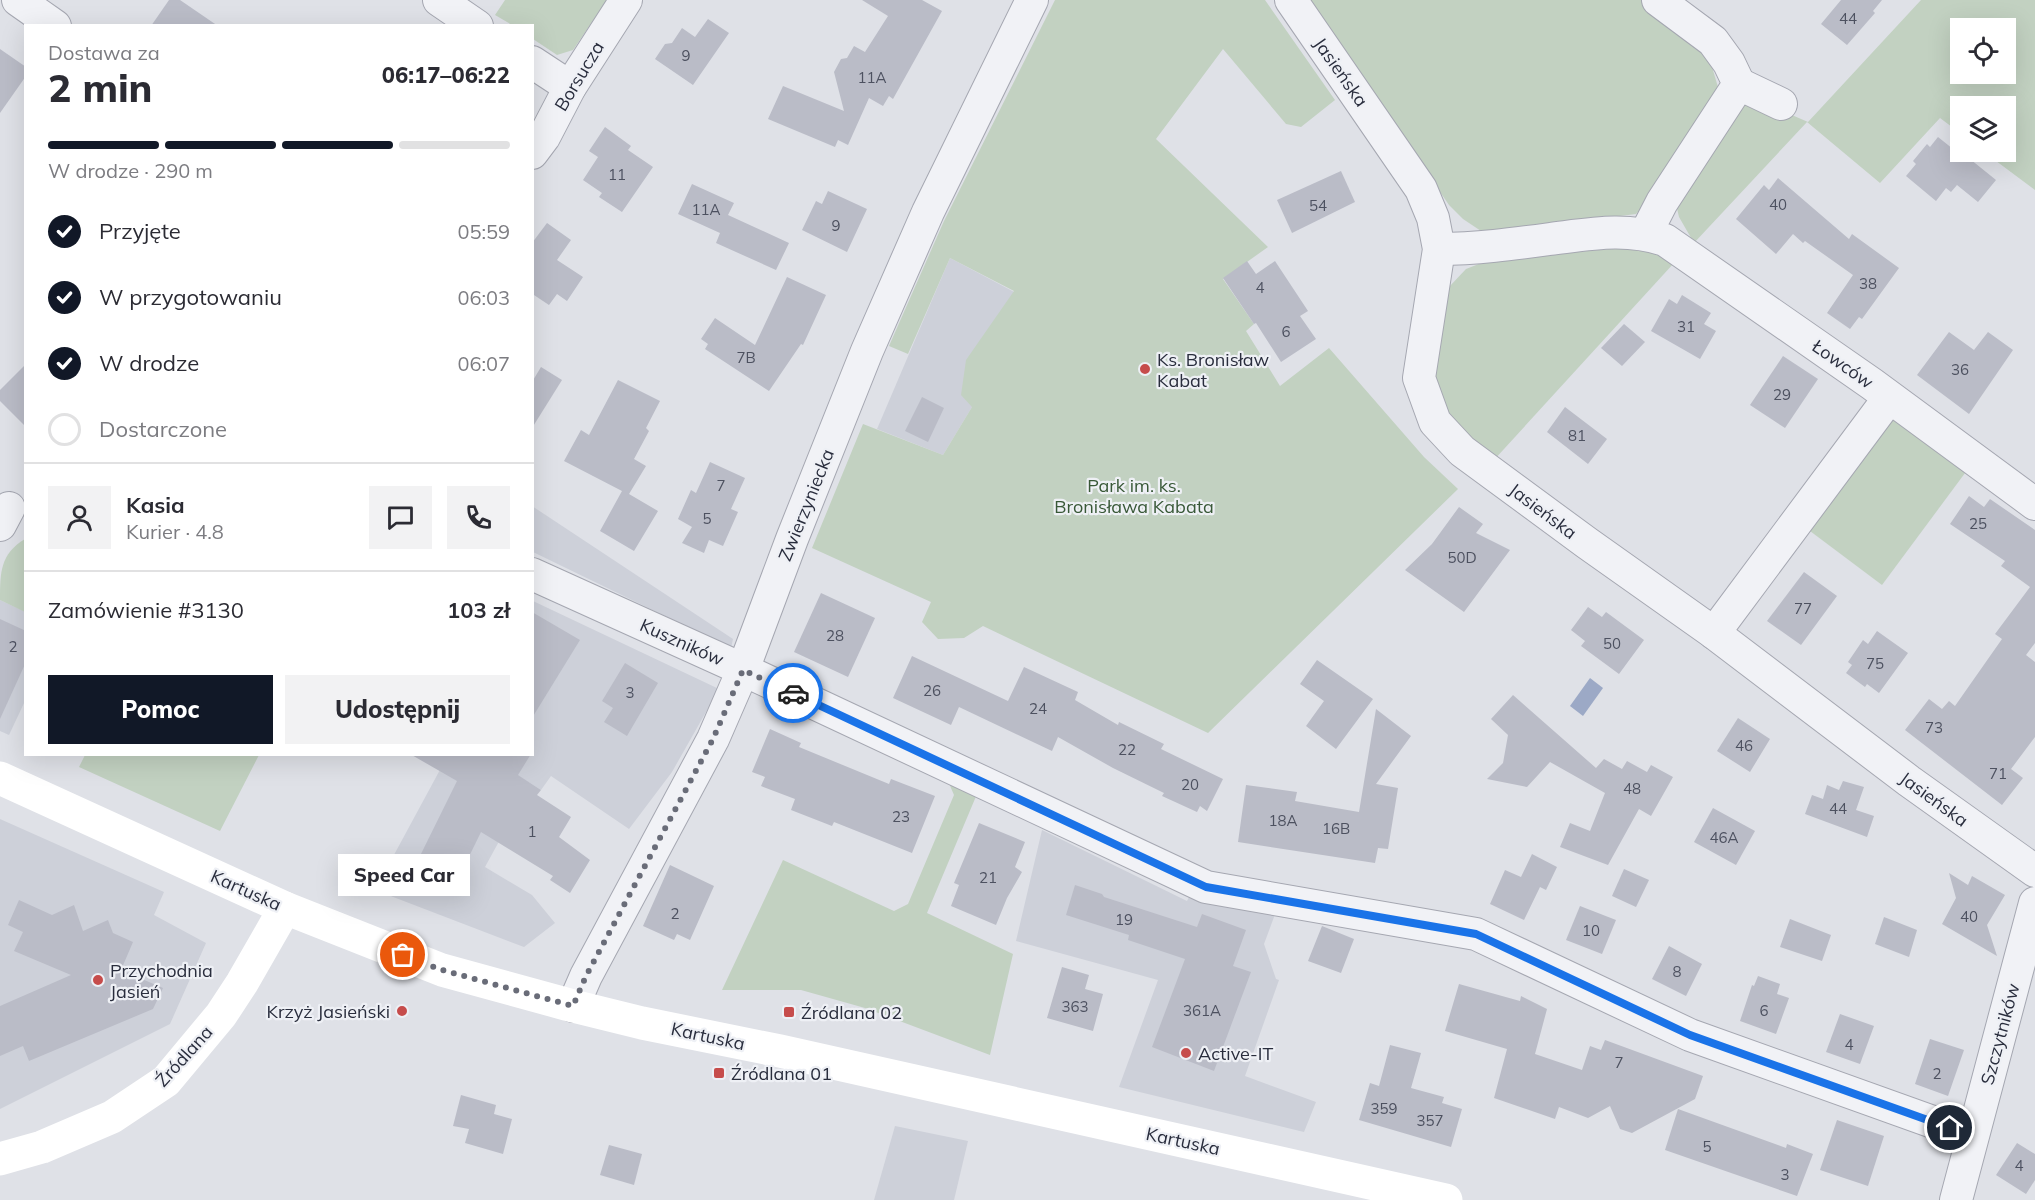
<!DOCTYPE html>
<html lang="pl">
<head>
<meta charset="utf-8">
<style>
  body { margin:0; font-family:Mulish,sans-serif; background:#f2f2f3; color:#2b2b33; height:100vh; display:flex; flex-direction:column; font-size:22px; white-space:nowrap }
  * { box-sizing:border-box; margin:0 }
  p { font-size:20px; color:#7c7c81 }
  .icon { flex:none; width:33px; height:33px; fill:none; stroke:currentColor; stroke-width:2; stroke-linecap:round; stroke-linejoin:round }
  .map { position:relative; flex:1; overflow:hidden }
  .side { position:absolute; left:24px; top:24px; width:510px; height:732px; display:flex; flex-direction:column; background:#fff; border-radius:0px; box-shadow:0 6px 24px #0002 }
  .side>* { flex:none }
  .controls { position:absolute; left:1950px; top:18px; display:grid; gap:12px }
  .controls a { display:grid; place-items:center; width:66px; height:66px; border-radius:0px; background:#fff; box-shadow:0 6px 24px #0002; font-size:30px }
  .pin { position:absolute; display:grid; place-items:center; width:51px; height:51px; color:#fff; margin:-26px; border:3px solid #fff; border-radius:50%; box-shadow:0 2px 6px #0007 }
  .courier { position:absolute; display:grid; place-items:center; width:60px; height:60px; margin:-30px; border:4px solid #1a73e8; border-radius:50%; background:#fff; color:#222; box-shadow:0 2px 8px #0007 }
  .bubble { position:absolute; height:42px; border-radius:0px; background:#fff; box-shadow:0 6px 24px #0002; font-size:20px; font-weight:800; line-height:42px; text-align:center }
  .headline em { font-style:normal; font-weight:800 }
  .headline div { display:flex; flex-direction:column-reverse }
  .headline { display:flex; align-items:center; justify-content:space-between; height:102px; padding:0 24px }
  h1 { font-size:39px; font-weight:800; line-height:45px }
  .bar { display:grid; grid-template-columns:repeat(4,1fr); gap:9px 6px; align-content:center; height:72px; padding:0 24px }
  .bar i { height:8px; border-radius:4px; background:#e1e1e2 }
  .bar .on { background:#111827 }
  .bar p { grid-column:span 4 }
  .line { display:flex; align-items:center; gap:15px; padding:0 24px; border-top:2px solid #e1e1e2 }
  .line div { flex:1 }
  .round { display:grid; place-items:center; flex:none; width:63px; height:63px; border-radius:0px; background:#f2f2f3 }
  ol { padding:0 24px; list-style:none }
  li { display:flex; align-items:center; gap:18px; height:66px }
  li p { margin-inline-start:auto }
  li .icon { padding:6px; border-radius:50%; background:#111827; color:#fff; stroke-width:4 }
  li:last-child { color:#7c7c81 }
  li i { width:33px; height:33px; border:3px solid #e1e1e2; border-radius:50% }
  .primary-button { display:flex; gap:12px; margin-top:auto; padding:12px 24px }
  .primary-button a { flex:1; height:69px; border-radius:0px; background:#111827; color:#fff; font-size:24px; font-weight:800; line-height:69px; text-align:center }
  .primary-button a+a { background:#f2f2f3; color:#2b2b33 }
  .map>svg:first-child { display:block }
</style>
</head>
<body>
<div class="map">
<svg width="2035" height="1200" viewBox="0 0 2035 1200">
  <rect width="100%" height="100%" fill="#dfe1e7"/>
  <g fill="#cdd0d9">
    <path d="M950,258l85,45 -92,152 -66,-26z"/>
    <path d="M532,506l201,133 -2,9 -198,-96z"/>
    <path d="M0,600l26,12 -1,89 -16,34 -9,-4z"/>
    <path d="M533,601l186,88 -47,83 -43,57 -78,-53 -10,14 -30,-19 -3,54 -23,42 47,28 23,28 -31,24 -149,-57 73,-135 84,-1z"/>
    <path d="M0,819l164,73 -10,23 52,28 -36,81 -170,85z"/>
    <path d="M1042,830l145,71 3,-6 87,14 -13,35 12,35 3,1 -34,96 71,26 -12,30 -185,-45 39,-107 -142,-39z"/>
    <path d="M895,1126l73,15 -14,59h-80z"/>
  </g>
  <g fill="#c2d1c1" fill-rule="evenodd">
    <path d="M505,0h102l-34,50 -16,5 -24,-16 -1,-13 -20,-1 -17,-10z"/>
    <path d="M1055,0h210l70,100 -34,27 -15,-3 -63,-75 -67,90 112,108 -45,32 31,45 -8,7 34,55 49,-38 95,109 34,32 -250,244 -225,-107 -19,12 -26,1 -16,-17 9,-20 -119,-54 51,-124 80,31 29,-48 -11,-12 5,-35 48,-69 -64,-33 -42,96 -19,-8 55,-125z"/>
    <path d="M1308,0h333l55,43 14,17 10,34 -67,102 -17,18 -152,19 -21,-14 -14,-14z"/>
    <path d="M1921,0h114v190l-51,-38h22v-46h-46v27l-20,-15 -60,65 -73,-61 -113,121 -15,-26 -5,-21 56,-89 30,-6 48,21zM1960,28h46v46h-46z"/>
    <path d="M1632,247l30,7 12,9 -181,198 -44,-39 -14,-24v-50l14,-61 17,-18 23,-9z"/>
    <path d="M1897,419l71,50 -86,116 -76,-57 74,-103z"/>
    <path d="M25,539v73l-25,-12c0,-27 0,-46 25,-61z"/>
    <path d="M85,755v-1l174,1 -39,76 -141,-64z"/>
    <path d="M948,781l29,13 -50,119 86,41 -23,101 -125,-47 -64,-18h-79l61,-130 111,51 14,-7 46,-109z"/>
  </g>
  <path fill="#9ca9c6" d="M1590,678l13,10 -20,28 -13,-10z"/>
  <g fill="#babcc7">
    <path d="M169,0h11l38,26h-67z"/>
    <path d="M862,0h60l20,11 -49,88 -4,-3 -6,10 -14,-8 -21,47 -10,-5 -3,7 -67,-28 15,-33 61,25 -10,-39 7,-13 6,-1 7,-12 11,6 23,-36z"/>
    <path d="M1841,0h41l-9,11 2,2 -28,32 -26,-21z"/>
    <path d="M708,19l21,14 -36,52 -38,-26 10,-15 7,-1 10,-15 13,9z"/>
    <path d="M0,49l26,18v9l-26,37z"/>
    <path d="M605,127l26,19 -3,4 25,17 -31,45 -23,-15 3,-4 -19,-13 15,-23 -9,-6z"/>
    <path d="M1938,137l25,20 2,-2 31,25 -18,22 -21,-17 -6,7 -5,-4 -10,13 -30,-25 10,-12 -3,-3 14,-17 3,3z"/>
    <path d="M1341,171l14,31 -63,31 -15,-33z"/>
    <path d="M1778,178l71,61 3,-5 47,34 -37,51 -3,-2 -9,12 -23,-16 26,-38 -48,-34 -2,2 -10,-9 -17,20 -40,-35 28,-34 5,5z"/>
    <path d="M692,184l42,19 -6,12 61,28 -13,27 -60,-27 4,-10 -42,-19z"/>
    <path d="M828,191l39,18 -20,43 -45,-22 14,-29 6,3z"/>
    <path d="M547,223l24,17 -14,20 26,17 -16,24 -10,-7 -8,11 -15,-10 -2,2v-54z"/>
    <path d="M1247,261l9,13 19,-13 33,50 -8,5 16,23 -35,23 -25,-39 -2,1 -31,-46z"/>
    <path d="M787,277l39,18 -23,50 -2,-1 -32,47 -64,-42 3,-5 -7,-5 14,-21 40,27z"/>
    <path d="M1682,295l29,18 -7,11 12,7 -16,28 -49,-28 18,-32 8,5z"/>
    <path d="M1624,324l21,18 -23,24 -21,-18z"/>
    <path d="M1949,332l25,18 14,-18 25,18 -44,64 -52,-39z"/>
    <path d="M1783,356l35,23 -33,49 -35,-23z"/>
    <path d="M26,364v63l-26,-26v-11z"/>
    <path d="M541,367l21,13 -30,48v-46z"/>
    <path d="M618,380l42,21 -14,27 3,3 -15,28 12,7 -17,28 29,17 -24,40 -34,-20 22,-40 -58,-30 17,-31 8,5z"/>
    <path d="M922,397l22,11 -16,34 -23,-11z"/>
    <path d="M1565,407l42,32 -19,25 -41,-32z"/>
    <path d="M710,462l35,16 -14,31 7,3 -15,34 -14,-6 -5,13 -22,-10 10,-16 -14,-8 13,-29 5,3z"/>
    <path d="M1969,496l15,11 6,-8 45,31v113l-9,12 9,7v75l-24,32 12,9 -21,27 -97,-75 24,-31 13,10 7,-8 6,5 47,-67 -7,-5 35,-47 -29,-21 4,-5 -55,-37z"/>
    <path d="M1459,507l24,17 -7,9 34,17 -46,62 -59,-42 27,-26z"/>
    <path d="M1804,572l33,24 -36,49 -34,-24z"/>
    <path d="M821,593l54,25 -27,59 -54,-25z"/>
    <path d="M1588,607l14,10 4,-5 38,28 -25,34 -38,-28 4,-5 -14,-11z"/>
    <path d="M532,612l48,28 -48,78z"/>
    <path d="M0,619l26,12v31l-26,57z"/>
    <path d="M1877,631l31,22 -29,40 -12,-9 -2,3 -19,-14 6,-8 -4,-3 15,-22 5,4z"/>
    <path d="M912,656l96,45 16,-34 54,25 -3,8 43,25 1,-3 45,22 -3,5 62,30 -16,32 -7,-5 -3,6 -35,-16 2,-3 -51,-25 -55,-31 -6,14 -93,-44 -8,18 -58,-27z"/>
    <path d="M1317,660l56,39 -37,50 -30,-23 18,-25 -24,-17z"/>
    <path d="M625,663l33,20 -31,53 -23,-14 9,-14 -11,-7z"/>
    <path d="M1513,695l83,73 8,-9 18,10 5,-8 20,11 4,-7 22,12 -22,39 -12,-7 -31,56 -48,-18 10,-24 20,8 15,-38 -55,-31 -23,25 -40,-8 16,-16 5,-28 -17,-16z"/>
    <path d="M1376,709l35,27 -35,48 22,4 -10,61 -10,-1 -3,15 -137,-21 8,-57 51,7 -2,9 64,11z"/>
    <path d="M1738,718l32,21 -20,33 -33,-21z"/>
    <path d="M770,729l31,14 -2,4 90,37 2,-5 44,17 -23,57 -78,-31 -2,4 -41,-16 4,-11 -34,-13 4,-9 -13,-5z"/>
    <path d="M410,754h121l-13,21 23,15 -4,5 34,22 -12,20 31,23 -20,33 -20,-13 3,-4 -72,-44 -23,47 -40,-19 39,-79z"/>
    <path d="M1843,781l21,6 -8,23 18,6 -7,21 -62,-23 7,-19 11,4 4,-14 12,5z"/>
    <path d="M1713,808l42,23 -19,34 -42,-23z"/>
    <path d="M979,823l46,19 -10,25 7,5 -15,26 -11,27 -45,-19 8,-21 -5,-2z"/>
    <path d="M1532,854l25,13 -11,23 -6,-3 -16,33 -34,-16 15,-34 16,7z"/>
    <path d="M670,865l44,21 -24,54 -13,-6 -3,6 -31,-14z"/>
    <path d="M1624,869l25,11 -13,27 -24,-11z"/>
    <path d="M1949,873l19,12 4,-9 33,19 -18,30 10,31 -55,-32 14,-26z"/>
    <path d="M1075,885l27,9 2,3 93,30 5,-13 44,16 -13,36 18,6 -37,99 -62,-24 33,-88 -57,-19 1,-5 -63,-20z"/>
    <path d="M19,900l33,15 22,-10 9,26 25,-11 5,13 20,9 -12,28 42,18 -10,21 -124,52 -6,-15 -23,10v-50l71,-31 -57,-24 9,-19 -15,-7z"/>
    <path d="M1580,906l36,14 -14,34 -36,-14z"/>
    <path d="M1884,917l33,13 -8,27 -34,-13z"/>
    <path d="M1790,919l41,16 -9,26 -42,-14z"/>
    <path d="M1322,926l32,13 -13,34 -33,-12z"/>
    <path d="M1669,946l33,18 -16,32 -34,-17z"/>
    <path d="M1062,967l27,8 -4,14 18,5 -10,37 -46,-13z"/>
    <path d="M1758,976l22,8 -3,10 12,4 -13,36 -36,-13 12,-36 2,1z"/>
    <path d="M1459,984l61,17 1,-5 26,13 -12,45 47,16 8,-24 11,4 4,-10 98,36 -8,23 -63,34 -12,-4 -10,-23 -22,12 -29,-11 -4,12 -61,-21 13,-49 -62,-18z"/>
    <path d="M1840,1014l34,12 -14,38 -34,-12z"/>
    <path d="M1930,1039l34,11 -16,46 -33,-12z"/>
    <path d="M1390,1045l31,8 -10,35 33,9 -2,6 20,6 -11,38 -92,-27 11,-37 9,3z"/>
    <path d="M461,1095l35,10 -2,9 18,5 -9,35 -38,-11 4,-14 -16,-3z"/>
    <path d="M1678,1109l108,39 1,-4 26,10 -16,42 -132,-46z"/>
    <path d="M1837,1120l47,16 -16,50 -48,-16z"/>
    <path d="M2017,1143l18,11v26l-9,14 -30,-19z"/>
    <path d="M609,1145l33,9 -8,31 -34,-10z"/>
  </g>
  <g fill="none" stroke-linecap="round" stroke-linejoin="round">
    <g stroke="#a5a7b1" stroke-width="34">
      <g id="street">
        <path d="M18,0l37,26"/>
        <path d="M439,0l38,26"/>
        <path d="M1291,0l130,189 12,29 6,31 -20,129 16,44 27,29 125,92 127,90 195,148 126,90"/>
        <path d="M532,62l38,25"/>
        <path d="M1739,84l42,20"/>
        <path d="M532,153l12,-16 26,-50 56,-87"/>
        <path d="M1646,233l16,-31 77,-118 -10,-21 -16,-22 -55,-41"/>
        <path d="M1439,249c37,0 74,-5 111,-10 41,-5 75,-12 115,1l207,144 163,120"/>
        <path d="M0,525l9,-17"/>
        <path d="M532,574l201,91 473,222 270,47 214,101 282,101"/>
        <path d="M1714,633l175,-235"/>
        <path d="M573,1006l13,-30 127,-237 30,-69 49,-131 75,-188 61,-139 104,-212"/>
        <path d="M1956,1200l79,-297"/>
      </g>
    </g>
    <use href="#street" stroke="#f1f2f6" stroke-width="32"/>
    <g stroke="#fff" stroke-width="33">
      <path d="M0,778l285,130 157,62 131,36 69,17 138,28 666,149"/>
      <path d="M0,1159l42,-12 70,-30 54,-36 55,-66 21,-32 43,-75"/>
    </g>
  </g>
  <g fill="none" stroke-linecap="round" stroke-linejoin="round">
    <path stroke="#696c78" stroke-width="6" stroke-dasharray="0 10.8" d="M403,955l39,15 131,36 13,-30 127,-237 30,-69 50,23"/>
    <path stroke="#1a73e8" stroke-width="8" d="M793,693l413,194 270,47 214,101 260,93"/>
  </g>
  <g fill="#c64c4b" stroke="#eef0f5" stroke-width="2">
    <circle cx="1145" cy="369" r="6"/>
    <circle cx="98" cy="980" r="6"/>
    <circle cx="402" cy="1011" r="6"/>
    <rect x="783" y="1006" width="12" height="12" rx="3"/>
    <circle cx="1186" cy="1053" r="6"/>
    <rect x="713" y="1067" width="12" height="12" rx="3"/>
  </g>
  <g text-anchor="middle" dominant-baseline="central" stroke-width="4.5" stroke-linejoin="round" paint-order="stroke">
    <g font-size="15" fill="#4d5160">
      <text x="1848" y="18">44</text>
      <text x="686" y="55">9</text>
      <text x="872" y="77">11A</text>
      <text x="617" y="174">11</text>
      <text x="1778" y="204">40</text>
      <text x="1318" y="205">54</text>
      <text x="706" y="209">11A</text>
      <text x="836" y="225">9</text>
      <text x="1868" y="283">38</text>
      <text x="1260" y="287">4</text>
      <text x="1686" y="326">31</text>
      <text x="1286" y="331">6</text>
      <text x="746" y="357">7B</text>
      <text x="1960" y="369">36</text>
      <text x="1782" y="394">29</text>
      <text x="1577" y="435">81</text>
      <text x="721" y="485">7</text>
      <text x="707" y="518">5</text>
      <text x="1978" y="523">25</text>
      <text x="1462" y="557">50D</text>
      <text x="1803" y="608">77</text>
      <text x="835" y="635">28</text>
      <text x="1612" y="643">50</text>
      <text x="13" y="646">2</text>
      <text x="1875" y="663">75</text>
      <text x="932" y="690">26</text>
      <text x="630" y="692">3</text>
      <text x="1038" y="708">24</text>
      <text x="1934" y="727">73</text>
      <text x="1744" y="745">46</text>
      <text x="1127" y="749">22</text>
      <text x="1998" y="773">71</text>
      <text x="1190" y="784">20</text>
      <text x="1632" y="788">48</text>
      <text x="1838" y="808">44</text>
      <text x="901" y="816">23</text>
      <text x="1283" y="820">18A</text>
      <text x="1336" y="828">16B</text>
      <text x="532" y="831">1</text>
      <text x="1724" y="837">46A</text>
      <text x="988" y="877">21</text>
      <text x="675" y="913">2</text>
      <text x="1969" y="916">40</text>
      <text x="1124" y="919">19</text>
      <text x="1591" y="930">10</text>
      <text x="1677" y="971">8</text>
      <text x="1075" y="1006">363</text>
      <text x="1202" y="1010">361A</text>
      <text x="1764" y="1010">6</text>
      <text x="1849" y="1044">4</text>
      <text x="1619" y="1062">7</text>
      <text x="1937" y="1073">2</text>
      <text x="1384" y="1108">359</text>
      <text x="1430" y="1120">357</text>
      <text x="1707" y="1146">5</text>
      <text x="2019" y="1165">4</text>
      <text x="1785" y="1174">3</text>
    </g>
    <g font-size="18" fill="#292d3d" stroke="#eef0f5">
      <text transform="translate(1341 72) rotate(55)">Jasieńska</text>
      <text transform="translate(579 76) rotate(-59)">Borsucza</text>
      <text transform="translate(1843 364) rotate(35)">Łowców</text>
      <text transform="translate(806 505) rotate(-68)">Zwierzyniecka</text>
      <text transform="translate(1543 511) rotate(37)">Jasieńska</text>
      <text transform="translate(682 642) rotate(24)">Kuszników</text>
      <text transform="translate(1934 799) rotate(36)">Jasieńska</text>
      <text transform="translate(246 890) rotate(24)">Kartuska</text>
      <text transform="translate(2000 1034) rotate(-75)">Szczytników</text>
      <text transform="translate(708 1036) rotate(12)">Kartuska</text>
      <text transform="translate(184 1056) rotate(-48)">Źródlana</text>
      <text transform="translate(1183 1141) rotate(12)">Kartuska</text>
    </g>
    <g font-size="18" fill="#292d3d" stroke="#eef0f5" text-anchor="start">
      <text x="1157" y="359">Ks. Bronisław<tspan x="1157" dy="21">Kabat</tspan></text>
      <text x="110" y="970">Przychodnia<tspan x="110" dy="21">Jasień</tspan></text>
      <text x="390" y="1011" text-anchor="end">Krzyż Jasieński</text>
      <text x="801" y="1012">Źródlana 02</text>
      <text x="1198" y="1053">Active-IT</text>
      <text x="731" y="1073">Źródlana 01</text>
    </g>
    <g font-size="18" fill="#385837" stroke="#eef0f5">
      <text x="1134" y="485">Park im. ks.<tspan x="1134" dy="21">Bronisława Kabata</tspan></text>
    </g>
  </g>
</svg>
<div class="controls">
<a><svg class="icon" aria-label="locate" viewBox="0 0 24 24"><circle cx="12" cy="12" r="6"/><path d="M12 2v4M12 18v4M2 12h4M18 12h4"/></svg></a>
<a><svg class="icon" aria-label="layers" viewBox="0 0 24 24"><path d="M12 4l9 5-9 5-9-5zM3 14l9 5 9-5"/></svg></a>
</div>
<div class="pin" style="left:403px;top:955px;background:#ea580c"><svg class="icon" aria-label="bag" viewBox="0 0 24 24"><path d="M5 8h14l-1 12H6zM9 8a3 3 0 0 1 6 0"/></svg></div>
<div class="pin" style="left:1950px;top:1128px;background:#1f2937"><svg class="icon" aria-label="home" viewBox="0 0 24 24"><path d="M3 11l9-7 9 7M6 9v11h12V9"/></svg></div>
<div class="courier" style="left:793px;top:693px"><svg class="icon" aria-label="car" viewBox="0 0 24 24"><path d="M5 17H2v-5l4-1 3-4h7l3 4 3 1v5h-3M9 17h6M6 11h13"/><circle cx="7" cy="17" r="2"/><circle cx="17" cy="17" r="2"/></svg></div>
<div class="bubble" style="left:338px;top:854px;width:132px">Speed Car</div>
<section class="side">
<div class="headline"><div><h1>2 min</h1><p>Dostawa za</p></div><em>06:17–06:22</em></div>
<div class="bar"><i class="on"></i><i class="on"></i><i class="on"></i><i></i><p>W drodze · 290 m</p></div>
<ol>
<li><svg class="icon" aria-label="check" viewBox="0 0 24 24"><path d="M5 12l5 5 9-10"/></svg>Przyjęte<p>05:59</p></li>
<li><svg class="icon" aria-label="check" viewBox="0 0 24 24"><path d="M5 12l5 5 9-10"/></svg>W przygotowaniu<p>06:03</p></li>
<li><svg class="icon" aria-label="check" viewBox="0 0 24 24"><path d="M5 12l5 5 9-10"/></svg>W drodze<p>06:07</p></li>
<li><i></i>Dostarczone</li>
</ol>
<div class="line" style="height:108px"><a class="round"><svg class="icon" aria-label="person" viewBox="0 0 24 24"><circle cx="12" cy="8" r="4"/><path d="M4 21q1-7 8-7t8 7"/></svg></a><div><b>Kasia</b><p>Kurier · 4.8</p></div><a class="round"><svg class="icon" aria-label="chat" viewBox="0 0 24 24"><path d="M4 5h16v11H9l-5 4z"/></svg></a><a class="round"><svg class="icon" aria-label="phone" viewBox="0 0 24 24"><path d="M5 4h4l2 5-3 2q2 4 5 5l2-3 5 2v4C11 20 4 13 5 4z"/></svg></a></div>
<div class="line" style="height:78px"><div>Zamówienie #3130</div><b>103 zł</b></div>
<div class="primary-button"><a>Pomoc</a><a>Udostępnij</a></div>
</section>
</div>
</body>
</html>
